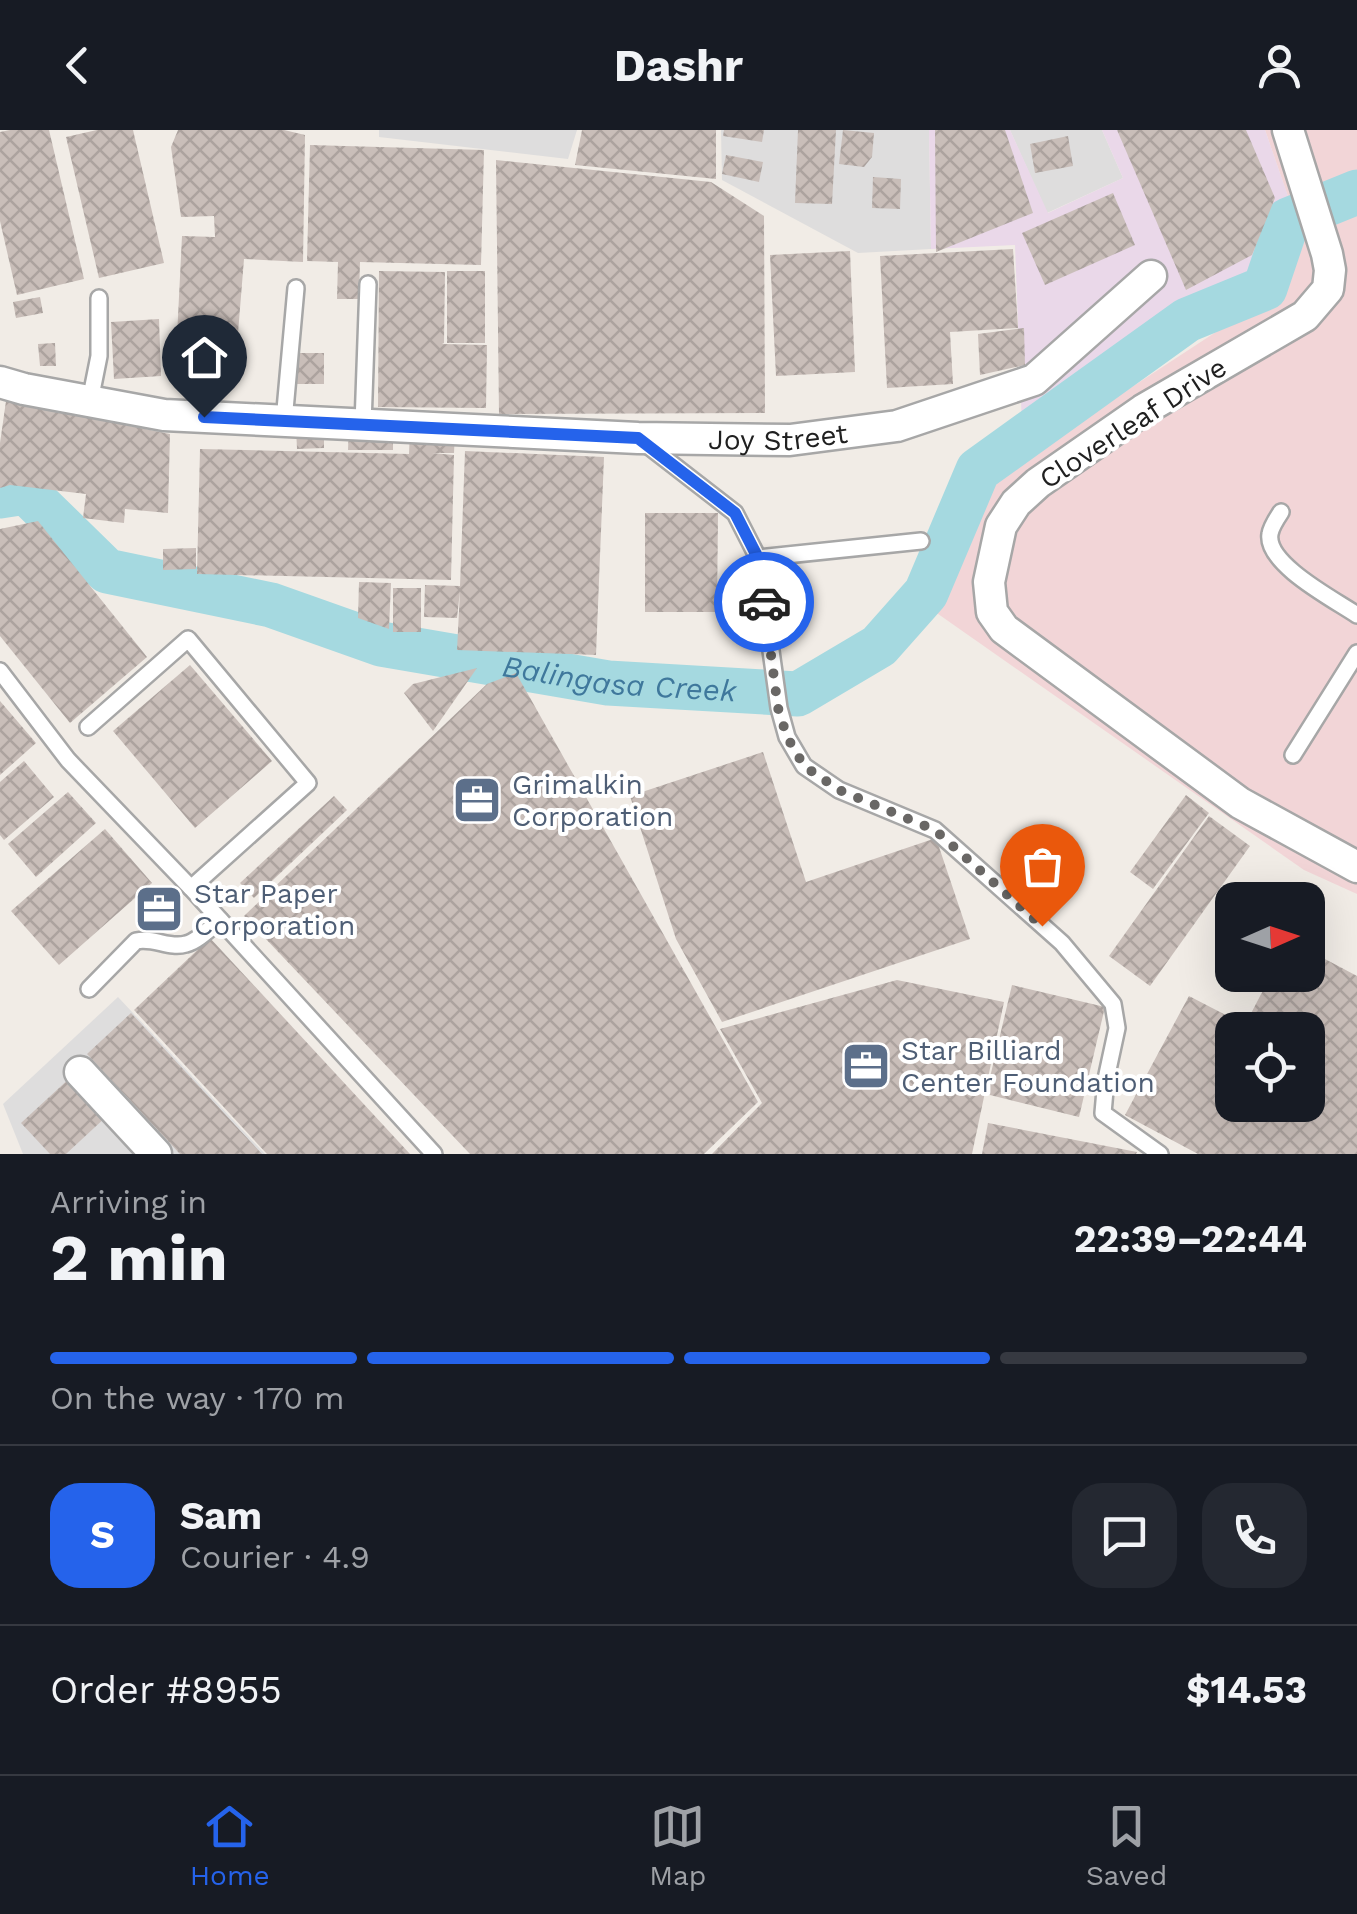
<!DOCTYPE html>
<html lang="en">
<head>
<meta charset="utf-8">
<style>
  body { margin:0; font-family:"Work Sans",sans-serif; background:#242831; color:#f1f3f6; height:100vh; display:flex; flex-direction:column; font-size:38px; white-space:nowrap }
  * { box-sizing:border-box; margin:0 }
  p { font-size:32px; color:#9ea1a6 }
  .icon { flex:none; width:55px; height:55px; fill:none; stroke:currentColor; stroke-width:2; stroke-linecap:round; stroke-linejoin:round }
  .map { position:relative; height:1024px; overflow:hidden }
  .details { display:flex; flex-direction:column; background:#171b24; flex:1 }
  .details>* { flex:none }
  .needle { width:65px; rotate:87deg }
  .buttons { position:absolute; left:1215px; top:752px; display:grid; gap:20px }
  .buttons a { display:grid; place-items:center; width:110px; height:110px; border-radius:20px; background:#171b24; box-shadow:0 10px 40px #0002; font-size:50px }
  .pin { position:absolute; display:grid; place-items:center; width:85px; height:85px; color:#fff; margin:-102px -42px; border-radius:50% 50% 50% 0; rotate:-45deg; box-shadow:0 0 10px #0007 }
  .pin .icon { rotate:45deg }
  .courier { position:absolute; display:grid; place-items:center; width:100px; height:100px; margin:-50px; border:8px solid #2563eb; border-radius:50%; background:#fff; color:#222; box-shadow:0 2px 12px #0007 }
  .overview em { font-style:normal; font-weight:700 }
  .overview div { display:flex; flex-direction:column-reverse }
  .overview { display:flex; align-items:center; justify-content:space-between; height:170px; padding:0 50px }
  h1 { font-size:65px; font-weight:700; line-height:75px }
  .bar { display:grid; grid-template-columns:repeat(4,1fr); gap:15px 10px; align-content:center; height:120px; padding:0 50px }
  .bar i { height:12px; border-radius:8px; background:#363941 }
  .bar .current { background:#2563eb }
  .bar p { grid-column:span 4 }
  .line { display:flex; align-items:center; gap:25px; padding:0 50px; border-top:2px solid #363941 }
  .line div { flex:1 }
  .round { display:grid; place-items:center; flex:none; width:105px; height:105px; border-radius:30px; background:#242831 }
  header { display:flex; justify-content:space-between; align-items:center; height:130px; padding:0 50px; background:#171b24; font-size:45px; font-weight:700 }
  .dock { display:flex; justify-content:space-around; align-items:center; height:140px; border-top:2px solid #363941; background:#171b24; font-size:28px; color:#9ea1a6 }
  .dock a { display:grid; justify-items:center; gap:5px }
  .dock .current { color:#2563eb }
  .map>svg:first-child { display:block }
</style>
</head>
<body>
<header><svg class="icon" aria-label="back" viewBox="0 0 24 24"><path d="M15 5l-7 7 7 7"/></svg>Dashr<svg class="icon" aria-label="person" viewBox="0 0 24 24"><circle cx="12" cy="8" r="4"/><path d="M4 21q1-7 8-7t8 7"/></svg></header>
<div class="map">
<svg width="1357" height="1024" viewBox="0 0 1357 1024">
  <defs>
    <pattern id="building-cross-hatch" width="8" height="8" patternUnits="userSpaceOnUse" patternTransform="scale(2.5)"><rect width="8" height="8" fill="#c9beb9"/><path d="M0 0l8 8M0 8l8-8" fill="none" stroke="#aca39f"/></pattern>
  </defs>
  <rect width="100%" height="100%" fill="#f1ece6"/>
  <g fill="#dedddd">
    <path d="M379,0h198l-9,29 -189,-22z"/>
    <path d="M721,0h208l2,119 -73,4 -136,-73z"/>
    <path d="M1010,0h92l21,48 -76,35z"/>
    <path d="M118,867l147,157h-242l-20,-50z"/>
  </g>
  <path fill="#f2d5d7" d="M1265,0h92v764l-53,-24 -373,-261 56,-127 299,-196 18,-43z"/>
  <path fill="#ead8e9" d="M929,0h81l38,83 75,-35 -21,-48h163l25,72 -31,74 -237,151 -7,-182 -84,4z"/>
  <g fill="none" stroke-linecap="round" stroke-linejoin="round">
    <path stroke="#a5d9e0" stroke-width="45" id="s1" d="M0,366l26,-4 81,79 164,34 110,39 227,39 190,11 81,-48 47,-53 52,-123 209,-150 78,-32 23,-68 69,-28"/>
  </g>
  <g fill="url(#building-cross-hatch)" fill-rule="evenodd">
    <path d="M10,0h39l35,149 -67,16 -17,-74v-89z"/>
    <path d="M97,0h36l31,133 -65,15 -33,-141z"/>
    <path d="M178,0h106l21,5 -2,127 -59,-3 -8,99 -60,-1 6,-121 33,1 -1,-21 -33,1 -10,-70z"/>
    <path d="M582,0h134v49l-141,-14z"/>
    <path d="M724,0h40l-2,12 -39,-6z"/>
    <path d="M798,0h38l-4,74 -37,-1z"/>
    <path d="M843,0l31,3 -2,24 -8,10 -25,-3z"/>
    <path d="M935,0h70l28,83 -97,39z"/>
    <path d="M1117,0h129l29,68 -23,57 -66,35z"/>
    <path d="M1068,6l5,30 -38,7 -5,-29z"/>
    <path d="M310,15l174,5 -3,115 -121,-3 -1,37h-22l1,-37 -31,-1z"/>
    <path d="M726,25l37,7 -4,20 -37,-8z"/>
    <path d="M496,30l215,22 53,34 1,197 -266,1z"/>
    <path d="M873,47l28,2 -1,30 -28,-1z"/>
    <path d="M1113,63l22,52 -90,40 -23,-52z"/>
    <path d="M1013,119l5,79 -68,4 3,52 -66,4 -7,-132z"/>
    <path d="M850,121l5,121 -79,4 -6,-121z"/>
    <path d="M379,141l66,1 -1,71 -2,1 45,1 -1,63 -108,-1z"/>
    <rect x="447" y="141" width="38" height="72"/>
    <path d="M40,167l3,16 -27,5 -3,-16z"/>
    <path d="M159,189l2,57 -47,3 -3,-57z"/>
    <path d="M1024,198l1,37 -45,10 -2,-41z"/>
    <path d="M55,213l1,23h-16l-2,-22z"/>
    <path d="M296,223h28v31h-29z"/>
    <path d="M6,271l164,33 -2,79 -43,-4 -1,14 -41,-5 3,-24 -76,-9 -10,3v-45z"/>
    <path d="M324,296v22l-27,1 -1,-22z"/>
    <path d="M349,297l44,1v22h-45z"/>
    <path d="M410,300h45l-1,23h-22l22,2 -3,125 -254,-6 3,-125 209,5z"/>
    <path d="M465,321l139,6 -8,198 -139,-5 3,-59 -3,27 -33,-1 1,-32 35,1z"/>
    <path d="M645,383h73l-1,99h-72z"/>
    <path d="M38,391l109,136 -77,66 -70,-87v-107z"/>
    <path d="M196,418v21l-33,1v-21z"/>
    <path d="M359,452l32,1 -2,46 -31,-11z"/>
    <rect x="393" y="458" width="28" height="44"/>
    <path d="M190,535l82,96 -77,67 -82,-97z"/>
    <path d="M477,538l-44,63 -29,-38 9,-9z"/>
    <path d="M516,543l242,429 -54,52h-234l-226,-238 243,-232z"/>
    <path d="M0,571l36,42 -36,32z"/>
    <path d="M763,622l43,130 130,-44 34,101 -248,83 -46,-83 -46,-143z"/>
    <path d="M24,631l30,36 -50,43 -4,-5v-53z"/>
    <path d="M68,662l28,31 -60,54 -28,-33z"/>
    <path d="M1186,665l23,18 -56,76 -23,-17z"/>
    <path d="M334,666l13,14 -93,88 -14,-15z"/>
    <path d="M1209,686l41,30 -100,140 -41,-30z"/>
    <path d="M105,699l47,54 -93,82 -48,-54z"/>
    <path d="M210,808l200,216h-143l-133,-144z"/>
    <path d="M1308,820l49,26v178h-159l-73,-39 64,-119 56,29 26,-50h37zM1232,900h76v75h-76z"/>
    <path d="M897,850l107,22 -32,152h-260l50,-51 -42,-74z"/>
    <path d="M1012,855l93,22 -26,110 -93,-23z"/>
    <path d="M131,883l131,141h-82l-93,-100z"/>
    <path d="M72,946l36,39 -42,39h-16l-29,-31z"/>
    <path d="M988,993l149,29 -1,2h-154z"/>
  </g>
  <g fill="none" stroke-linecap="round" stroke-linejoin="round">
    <g stroke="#a7a7a7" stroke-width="20">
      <g id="lane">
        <path d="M90,271l9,-45v-58"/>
        <path d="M284,291l12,-133"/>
        <path d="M363,294l5,-140"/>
        <path d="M646,314l89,69 23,45 21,150 8,29 17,29 35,24 96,40 127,113 51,61 4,24 -11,51 -3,34 57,41"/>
        <path d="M1281,382c-4,6 -10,15 -11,22 -5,30 65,66 87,81"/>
        <path d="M758,428l163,-17"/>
        <path d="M0,541l68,89 123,128 243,266"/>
        <path d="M88,597l100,-88 120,144 -117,105"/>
        <path d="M1293,625l64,-102"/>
        <path d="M89,859l47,-48c18,-4 33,8 50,3 12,-3 24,-16 34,-24"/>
      </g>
    </g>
    <g stroke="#a7a7a7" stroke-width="35">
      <g id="street">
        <path d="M1288,0l39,124 3,16 -2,19 -23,27 -162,94 -105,73 -22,20 -15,23 -12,56 3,30 12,17 236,174 117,64"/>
        <path id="s2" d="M0,252l24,7 140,26 474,23 152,2 107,-14 137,-46 117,-104"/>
        <path d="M80,942l76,82"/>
      </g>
    </g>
    <use href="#lane" stroke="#fff" stroke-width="15"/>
    <use href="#street" stroke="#fff" stroke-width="30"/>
  </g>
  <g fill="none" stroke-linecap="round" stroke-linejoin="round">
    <path stroke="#696765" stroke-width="10" stroke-dasharray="0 18" d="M764,472l14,106 9,29 17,29 35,24 96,40 107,96"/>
    <path stroke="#2563eb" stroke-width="12" d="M204,287l434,21 97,75 23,45 6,44"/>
  </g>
  <defs>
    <g id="office-square" transform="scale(2.5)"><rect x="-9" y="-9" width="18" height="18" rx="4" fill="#5c6f8a" stroke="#fff"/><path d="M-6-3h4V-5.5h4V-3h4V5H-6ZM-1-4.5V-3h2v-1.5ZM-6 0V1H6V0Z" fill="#fff"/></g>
  </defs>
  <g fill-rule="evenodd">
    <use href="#office-square" x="477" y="670"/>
    <use href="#office-square" x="159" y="779"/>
    <use href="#office-square" x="866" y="936"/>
  </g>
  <g text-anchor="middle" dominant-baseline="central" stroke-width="8" stroke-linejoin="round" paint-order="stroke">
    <g font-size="28" fill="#202020" stroke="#fff">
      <text transform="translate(1133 293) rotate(-33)">Cloverleaf Drive</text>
      <text stroke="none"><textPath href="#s2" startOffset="782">Joy Street</textPath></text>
    </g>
    <g font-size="28" fill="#4e5e75" stroke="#fff" text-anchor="start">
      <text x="512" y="654">Grimalkin<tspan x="512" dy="32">Corporation</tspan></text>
      <text x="194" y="763">Star Paper<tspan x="194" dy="32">Corporation</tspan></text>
      <text x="901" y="920">Star Billiard<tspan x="901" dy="32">Center Foundation</tspan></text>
    </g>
    <g font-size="30" font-style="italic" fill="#3f789c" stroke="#fff">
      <text stroke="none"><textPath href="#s1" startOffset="665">Balingasa Creek</textPath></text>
    </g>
  </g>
</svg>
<div class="buttons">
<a><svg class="needle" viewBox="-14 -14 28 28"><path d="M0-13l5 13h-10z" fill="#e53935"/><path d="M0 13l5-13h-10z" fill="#9ea1a6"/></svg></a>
<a><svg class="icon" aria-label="locate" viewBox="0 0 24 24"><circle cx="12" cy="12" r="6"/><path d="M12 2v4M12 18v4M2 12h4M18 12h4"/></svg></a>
</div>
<div class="pin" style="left:1042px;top:796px;background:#ea580c"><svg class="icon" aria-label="bag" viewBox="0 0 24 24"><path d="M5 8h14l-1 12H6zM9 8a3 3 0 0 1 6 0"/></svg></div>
<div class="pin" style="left:204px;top:287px;background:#1f2937"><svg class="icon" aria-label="home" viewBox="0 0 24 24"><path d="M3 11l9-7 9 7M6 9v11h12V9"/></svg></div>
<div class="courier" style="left:764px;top:472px"><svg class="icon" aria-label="car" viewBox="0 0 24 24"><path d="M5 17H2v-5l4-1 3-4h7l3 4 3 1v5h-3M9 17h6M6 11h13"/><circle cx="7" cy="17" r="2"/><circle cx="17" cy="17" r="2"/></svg></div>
</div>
<section class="details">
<div class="overview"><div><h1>2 min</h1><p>Arriving in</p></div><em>22:39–22:44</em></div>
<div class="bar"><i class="current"></i><i class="current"></i><i class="current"></i><i></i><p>On the way · 170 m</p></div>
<div class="line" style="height:180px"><b class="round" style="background:#2563eb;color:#fff">S</b><div><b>Sam</b><p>Courier · 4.9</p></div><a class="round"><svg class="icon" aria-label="chat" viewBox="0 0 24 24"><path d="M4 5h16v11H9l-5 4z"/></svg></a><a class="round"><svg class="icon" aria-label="phone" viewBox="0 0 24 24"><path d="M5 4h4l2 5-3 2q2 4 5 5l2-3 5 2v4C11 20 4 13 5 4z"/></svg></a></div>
<div class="line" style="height:130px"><div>Order #8955</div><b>$14.53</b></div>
</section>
<nav class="dock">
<a class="current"><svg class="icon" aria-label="home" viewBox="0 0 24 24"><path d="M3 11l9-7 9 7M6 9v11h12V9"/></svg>Home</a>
<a><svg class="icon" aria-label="map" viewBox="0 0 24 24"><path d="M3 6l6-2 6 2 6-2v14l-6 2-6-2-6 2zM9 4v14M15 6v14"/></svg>Map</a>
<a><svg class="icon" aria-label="saved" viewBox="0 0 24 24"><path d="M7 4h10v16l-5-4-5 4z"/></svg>Saved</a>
</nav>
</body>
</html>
